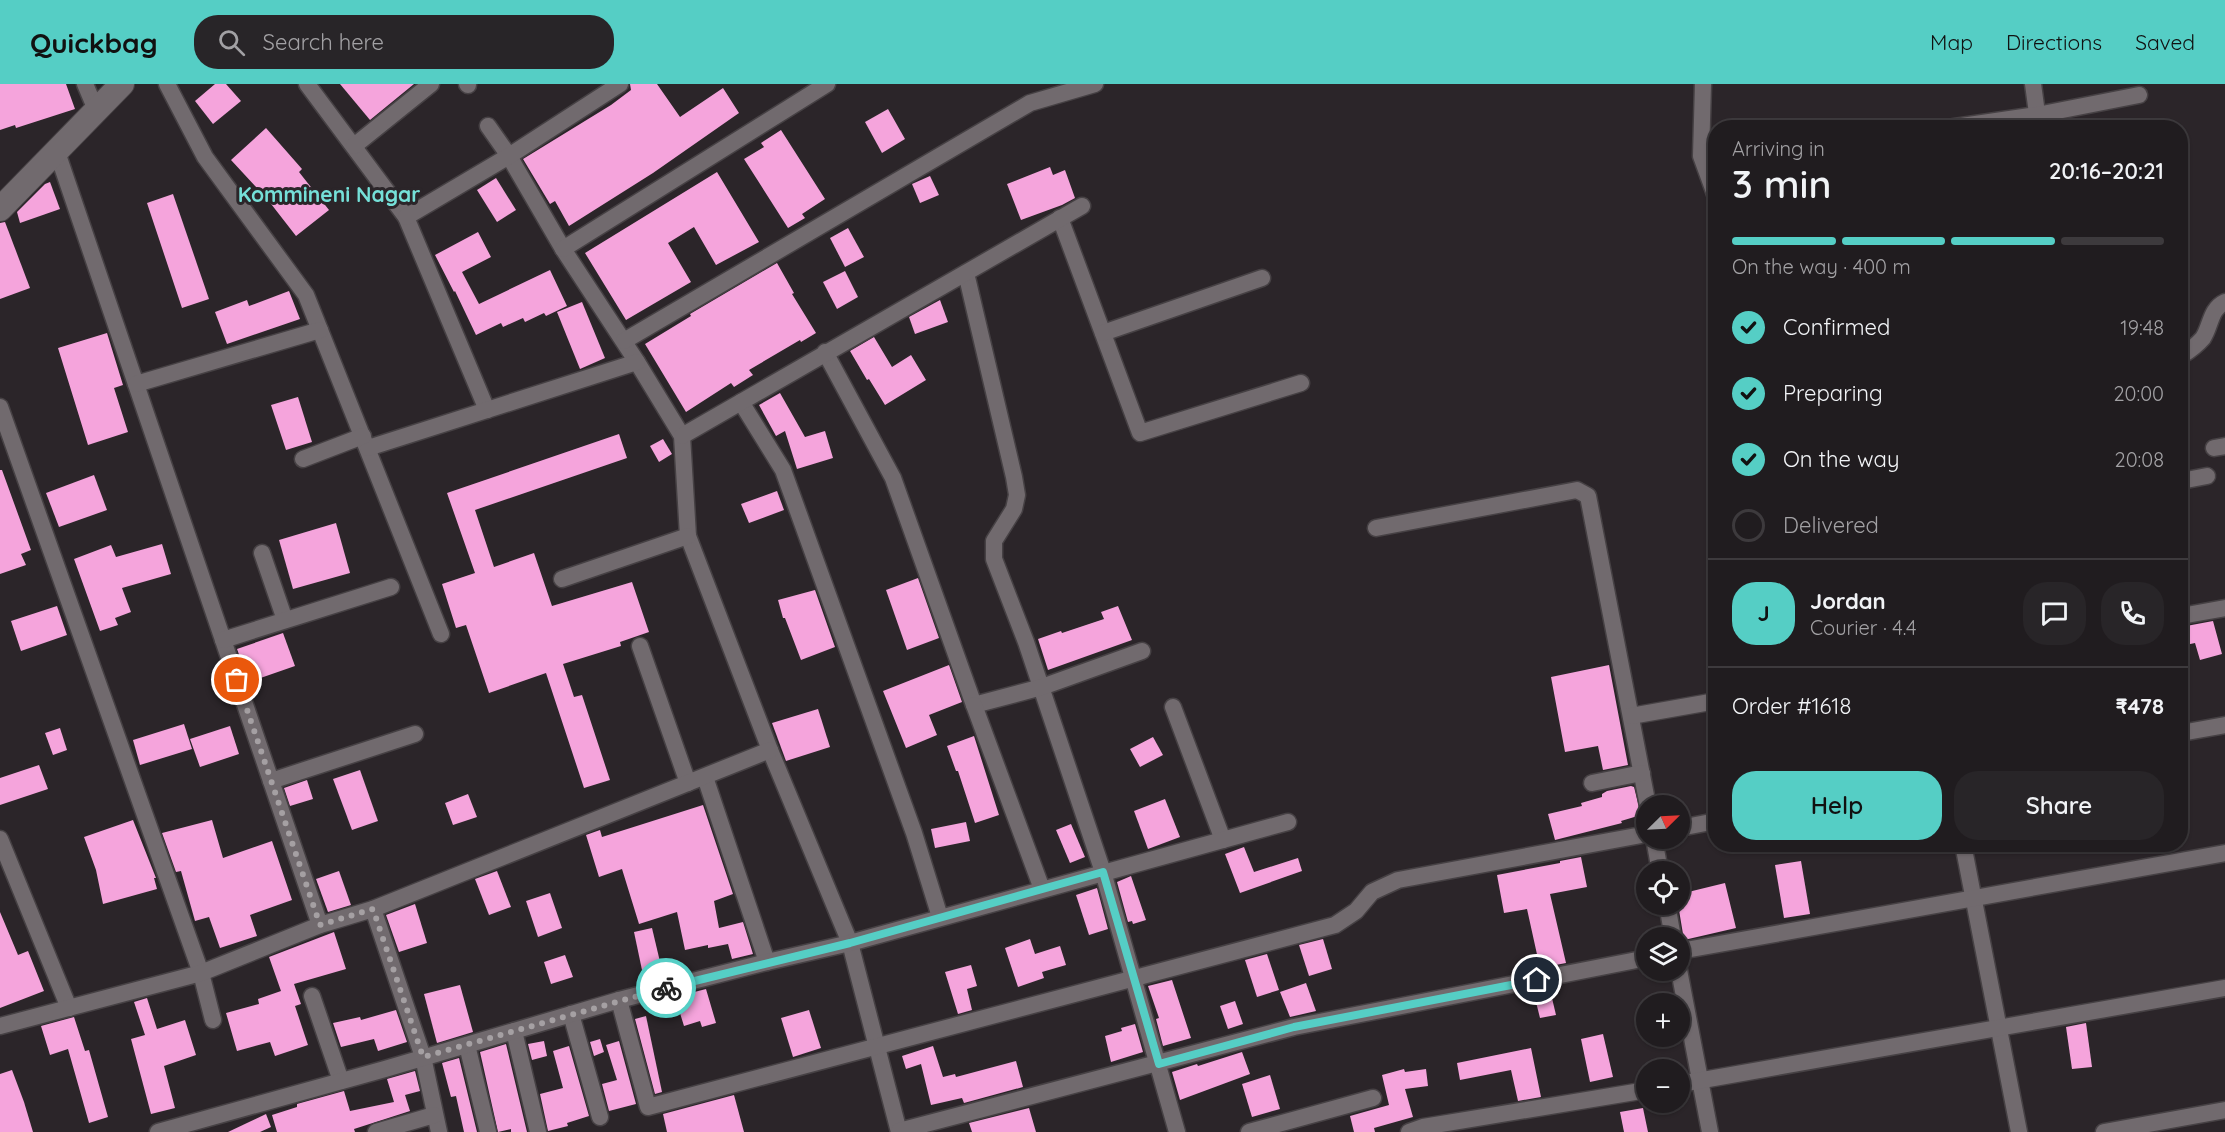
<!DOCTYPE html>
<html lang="en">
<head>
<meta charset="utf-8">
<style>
  body { margin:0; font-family:Quicksand,sans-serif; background:#282528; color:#f1f3f6; height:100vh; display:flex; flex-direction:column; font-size:22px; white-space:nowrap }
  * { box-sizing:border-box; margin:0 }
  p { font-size:20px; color:#a2a1a4 }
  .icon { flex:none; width:33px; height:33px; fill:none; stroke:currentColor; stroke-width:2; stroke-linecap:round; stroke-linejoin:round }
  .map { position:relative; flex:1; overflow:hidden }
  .details { position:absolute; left:1708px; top:36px; width:480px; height:732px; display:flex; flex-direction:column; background:#201c1f; border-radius:24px; box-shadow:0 2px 4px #0004,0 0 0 2px #3d3a3d }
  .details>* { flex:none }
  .needle { width:39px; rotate:66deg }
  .fabs { position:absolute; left:1636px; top:711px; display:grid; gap:12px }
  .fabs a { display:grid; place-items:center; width:54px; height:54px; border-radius:50%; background:#201c1f; box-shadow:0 2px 4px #0004,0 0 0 2px #3d3a3d; font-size:30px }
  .pin { position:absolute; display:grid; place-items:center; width:51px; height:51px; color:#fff; margin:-26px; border:3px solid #fff; border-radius:50%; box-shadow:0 2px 6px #0007 }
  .courier { position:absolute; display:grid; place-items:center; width:60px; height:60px; margin:-30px; border:4px solid #55cec5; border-radius:50%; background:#fff; color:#222; box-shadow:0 2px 8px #0007 }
  .headline em { font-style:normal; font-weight:600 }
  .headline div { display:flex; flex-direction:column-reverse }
  .headline { display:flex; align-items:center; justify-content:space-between; height:102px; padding:0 24px }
  h1 { font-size:39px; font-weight:600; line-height:45px }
  .bar { display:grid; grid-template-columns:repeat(4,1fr); gap:9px 6px; align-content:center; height:72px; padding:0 24px }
  .bar i { height:8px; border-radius:4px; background:#3d3a3d }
  .bar .selected { background:#55cec5 }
  .bar p { grid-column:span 4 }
  .line { display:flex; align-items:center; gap:15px; padding:0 24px; border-top:2px solid #3d3a3d }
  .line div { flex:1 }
  .round { display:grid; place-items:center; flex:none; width:63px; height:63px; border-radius:24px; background:#282528 }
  ol { padding:0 24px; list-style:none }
  li { display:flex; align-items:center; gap:18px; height:66px }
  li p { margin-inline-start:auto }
  li .icon { padding:6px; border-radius:50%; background:#55cec5; color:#111; stroke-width:4 }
  li:last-child { color:#a2a1a4 }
  li i { width:33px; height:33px; border:3px solid #3d3a3d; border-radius:50% }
  .primary-button { display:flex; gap:12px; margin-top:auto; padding:12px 24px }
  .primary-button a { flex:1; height:69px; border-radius:24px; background:#55cec5; color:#111; font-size:24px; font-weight:600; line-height:69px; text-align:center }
  .primary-button a+a { background:#282528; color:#f1f3f6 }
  header { display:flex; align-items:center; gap:36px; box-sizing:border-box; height:84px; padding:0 30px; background:#55cec5; color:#111 }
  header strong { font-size:28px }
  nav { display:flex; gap:33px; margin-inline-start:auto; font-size:21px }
  .search { width:420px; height:54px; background:#282528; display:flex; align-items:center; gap:15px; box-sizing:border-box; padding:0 21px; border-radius:24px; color:#a2a1a4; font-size:22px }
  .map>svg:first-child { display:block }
</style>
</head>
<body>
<header>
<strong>Quickbag</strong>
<div class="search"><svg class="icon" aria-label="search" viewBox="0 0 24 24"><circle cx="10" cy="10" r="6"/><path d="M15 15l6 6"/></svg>Search here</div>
<nav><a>Map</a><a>Directions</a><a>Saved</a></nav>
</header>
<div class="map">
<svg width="2225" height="1048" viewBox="0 0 2225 1048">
  <rect width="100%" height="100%" fill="#2b2529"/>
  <g fill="#f5a4dc">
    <path d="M0,0h66l9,25 -59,19 -1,-3 -15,5z"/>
    <path d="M215,0h11l15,17 -28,23 -18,-23z"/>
    <path d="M340,0h74l-44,36z"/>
    <path d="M630,0h27l23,33 43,-29 16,25 -86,60 -84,53 -14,-25 -5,3 -27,-45 88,-54 20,-15z"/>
    <path d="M888,25l17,30 -23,14 -17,-31z"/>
    <path d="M266,44l36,41 -3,3 30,38 -33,26 -28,-36 -37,-40z"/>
    <path d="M781,46l44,69 -23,15 3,4 -17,10 -44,-69 20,-12 -3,-4z"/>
    <path d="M1050,83l3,8 12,-5 10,28 -13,7 -41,15 -14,-36z"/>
    <path d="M717,88l42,70 -43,23 -22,-38 -26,16 23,39 -65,38 -41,-67z"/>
    <path d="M930,92l9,19 -19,8 -8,-19z"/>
    <path d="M496,94l20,32 -19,12 -20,-32z"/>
    <path d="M50,98l10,27 -40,14 -3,-11 28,-28z"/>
    <path d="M173,110l36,105 -27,9 -35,-105z"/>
    <path d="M5,138l25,66 -30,11v-76z"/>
    <path d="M848,144l16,29 -19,10 -15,-29z"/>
    <path d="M478,148l13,25 -29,15 17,32 71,-34 17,36 -21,10 -2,-3 -19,9 -2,-4 -20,9 -2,-4 -25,12 -21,-44 -1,1 -19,-37z"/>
    <path d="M777,179l17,30 -2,1 24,39 -15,9 -1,-2 -51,30 4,5 -19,12 -3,-4 -45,29 -41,-68 46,-28 -1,-2z"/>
    <path d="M845,187l13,26 -21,12 -14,-27z"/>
    <path d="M289,207l11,28 -73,25 -12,-32 32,-12 2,6z"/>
    <path d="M940,216l8,22 -33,12 -6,-17z"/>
    <path d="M582,218l23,56 -25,11 -23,-57z"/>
    <path d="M107,249l16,52 -9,3 14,44 -40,13 -30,-97z"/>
    <path d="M874,253l18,30 19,-12 15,25 -41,25 -16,-26 -2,1 -17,-29z"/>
    <path d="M780,309l25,44 20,-6 8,27 -36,11 -12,-38 -9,5 -17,-31z"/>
    <path d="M298,313l14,45 -26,8 -15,-45z"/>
    <path d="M619,350l8,24 -152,52 19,57 40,-14 18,53 80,-24 17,50 -29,10 1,4 -58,18 11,33 8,-2 28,85 -26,8 -38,-115 -57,20 -23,-68 -10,3 -14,-44 33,-11 -28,-80z"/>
    <path d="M663,355l9,15 -13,8 -9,-16z"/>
    <path d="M0,386h2l29,80 -10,4 5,11 -26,9z"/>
    <path d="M94,391l13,35 -48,17 -13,-34z"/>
    <path d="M777,407l7,19 -35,13 -8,-19z"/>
    <path d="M336,439l14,50 -57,16 -14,-49z"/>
    <path d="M162,460l9,30 -49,14 9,24 -16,6 3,7 -18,6 -26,-72 37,-14 5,12z"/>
    <path d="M918,494l21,60 -32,12 -21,-60z"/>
    <path d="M815,506l20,57 -34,13 -16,-42h-2l-5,-18z"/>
    <path d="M57,522l10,29 -46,16 -10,-30z"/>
    <path d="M1118,522l14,34 -84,30 -10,-31 23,-8 1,2 42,-14 -3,-7z"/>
    <path d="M2213,537l9,33 -22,6 -5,-17 -14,3v-19z"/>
    <path d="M283,549l12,33 -46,16 -12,-33z"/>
    <path d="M949,581l13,37 -33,13 8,20 -31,13 -23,-57z"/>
    <path d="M1609,581l19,100 -25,5 -5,-24 -33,6 -14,-75z"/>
    <path d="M818,625l12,38 -44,14 -14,-38z"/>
    <path d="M184,640l8,25 -52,16 -7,-25z"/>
    <path d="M230,642l9,28 -39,13 -10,-28z"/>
    <path d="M60,644l7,22 -14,5 -8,-22z"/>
    <path d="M974,652l25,79 -24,8 -17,-52h-2l-9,-25z"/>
    <path d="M1153,653l10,18 -23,12 -10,-18z"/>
    <path d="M39,681l9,24 -48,16v-27z"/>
    <path d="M360,686l18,51 -26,9 -19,-51z"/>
    <path d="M307,696l6,19 -23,7 -6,-18z"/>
    <path d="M1631,702l3,1 7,28 -20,6 1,2 -67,17 -7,-26 34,-8 -1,-3 21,-6v-3l5,-3z"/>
    <path d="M468,710l9,23 -24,8 -8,-22z"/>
    <path d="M1165,715l15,38 -32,12 -14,-38z"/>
    <path d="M703,721l30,89 -19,7 5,27 24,-6 10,32 -21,5 -4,-15 -20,4v-3l-23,5 -8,-38 -38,12 -17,-55 -23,8 -13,-42 14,-5 2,7z"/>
    <path d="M133,736l23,58h-2l3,11 -54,15 -7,-34 -12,-33z"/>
    <path d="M212,736l11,38 49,-17 20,59 -42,15 7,21 -37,12 -11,-31 -14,4 -14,-50 -5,1 -14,-39z"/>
    <path d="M966,738l4,19 -35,7 -4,-19z"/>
    <path d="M1071,740l14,33 -15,6 -14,-33z"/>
    <path d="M1244,763l10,25 44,-14 4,13 -62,22 -15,-39z"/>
    <path d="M1581,773l6,30 -37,7 16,69 -26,5 -13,-59 -23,4 -7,-38 63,-12v-2z"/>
    <path d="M1801,777l9,53 -26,4 -9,-53z"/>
    <path d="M339,787l12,34 -23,7 -12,-33z"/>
    <path d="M497,787l14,36 -22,8 -14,-36z"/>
    <path d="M1131,792l15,44 -13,4 -1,-3 -4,1 -11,-40z"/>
    <path d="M1725,799l11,45 -52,12 -6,-36h2v-10z"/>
    <path d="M1097,804l11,41 -19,6 -13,-40z"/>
    <path d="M550,809l12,35 -24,9 -12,-36z"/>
    <path d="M415,820l12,39 -28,9 -13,-37z"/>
    <path d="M0,828l18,43 10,-4 16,40 -44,17z"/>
    <path d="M652,844l9,38 -19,4 -8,-38z"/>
    <path d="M334,848l12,37 -52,15 7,20 -6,2 13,39 -33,11 -5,-14 -33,9 -11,-38 33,-9 -1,-5 23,-8 -12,-34z"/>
    <path d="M1030,855l5,15 25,-8 6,19 -24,7 2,6 -26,9 -13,-39z"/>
    <path d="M1323,855l9,30 -23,7 -10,-31z"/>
    <path d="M1267,870l12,36 -22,7 -12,-37z"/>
    <path d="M565,871l8,22 -22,7 -7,-22z"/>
    <path d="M971,881l6,21 -10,3 5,21 -14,4 -13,-42z"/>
    <path d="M1172,896l19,58 -28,8 -7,-27 3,-1 -11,-32z"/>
    <path d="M1306,899l10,28 -26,6 -10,-25z"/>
    <path d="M460,901l13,47 -36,11 -13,-49z"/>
    <path d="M706,905l10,34 -14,4 -2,-6 -16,5 -9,-29z"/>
    <path d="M1551,910l5,21 -16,3 -5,-20z"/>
    <path d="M147,914l10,31 28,-9 11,35 -32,11 11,42 -24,6 -20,-75 14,-4 -11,-33z"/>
    <path d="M1235,917l8,23 -15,5 -8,-23z"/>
    <path d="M396,926l11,32 -29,9 -4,-12 -33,8 -8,-24 27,-6 1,3z"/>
    <path d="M809,926l12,38 -28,9 -12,-39z"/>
    <path d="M646,932l16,76 -7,2 -20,-75z"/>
    <path d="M74,933l11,34 4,-1 19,67 -19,6 -21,-74 -18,6 -9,-29z"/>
    <path d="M2086,939l6,44 -20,2 -6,-42z"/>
    <path d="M1135,940l8,28 -32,10 -6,-26 17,-5 -1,-3z"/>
    <path d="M1603,950l10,43 -23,5 -9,-43z"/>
    <path d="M600,955l4,13 -10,4 -4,-14z"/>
    <path d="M544,957l3,15 -15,4 -4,-16z"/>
    <path d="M619,957l17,63 -27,7 -7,-27 15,-4 -11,-35z"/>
    <path d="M506,960l21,88h-16v-3l-13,3 -18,-80z"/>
    <path d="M569,962l20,70 -22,7 1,3 -20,5 -8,-37 23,-6 -10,-37z"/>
    <path d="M933,962l10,31 12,-3 1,3 60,-16 7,26 -59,16 -2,-5 -31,7 -10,-41 -15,5 -4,-13z"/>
    <path d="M1531,964l10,49 -23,4 -7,-31 -51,10 -3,-17z"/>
    <path d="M1242,968l8,22 -70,26 -8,-28 25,-8 1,2z"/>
    <path d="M459,974l18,74h-13l-8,-36 -5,1 -9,-34z"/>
    <path d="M1404,985l1,3 21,-3 2,17 -23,3 8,28 -39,11 1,4h-21l-4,-16 39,-11 -7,-30z"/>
    <path d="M12,986l12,32 9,30h-33v-58z"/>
    <path d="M415,987l5,20 -15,4 5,16 -56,18 1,3h-78l-5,-17 25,-8v-3l47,-13 6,20 44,-9 -7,-23z"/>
    <path d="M1270,991l10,34 -28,8 -10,-33z"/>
    <path d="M734,1011l10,37h-77l-4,-18z"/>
    <path d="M1029,1024l7,24h-64l-3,-9z"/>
    <path d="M1643,1024l5,24h-24l-4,-20z"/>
    <path d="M266,1030l5,13 -11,5h-32z"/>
  </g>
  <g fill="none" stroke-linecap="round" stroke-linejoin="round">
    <g stroke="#464144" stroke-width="19">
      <g id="street">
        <path d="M85,0l11,26"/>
        <path d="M167,0l38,73 101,138 135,339"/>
        <path d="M307,0l99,133 81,193"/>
        <path d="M467,0l1,1"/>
        <path d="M1703,0l-2,72 15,41"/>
        <path d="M2033,0l6,44"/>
        <path d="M488,42l21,30 54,93 74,113 45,74 6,100 82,214 80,193 49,189"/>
        <path d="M1948,44l89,-13 102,-20"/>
        <path d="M354,62l77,-62"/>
        <path d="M56,65l264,776"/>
        <path d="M406,133l103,-61 111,-72"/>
        <path d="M1060,134l80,215 161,-50"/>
        <path d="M563,165l264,-165"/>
        <path d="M966,189l48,204 3,18 -3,14 -20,32v18l32,83 77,230 74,260"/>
        <path d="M1103,249l159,-55"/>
        <path d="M624,257l406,-238 65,-19"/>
        <path d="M825,268l68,126 81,227 68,-18 100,-36"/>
        <path d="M2181,272c8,-5 16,-11 22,-18 8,-12 7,-29 22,-36"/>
        <path d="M136,300l184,-54"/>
        <path d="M741,318l42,68 131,363 26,84"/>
        <path d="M0,323l201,566 12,47"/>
        <path d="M682,352l400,-230"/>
        <path d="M368,364l269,-86"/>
        <path d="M2214,364l11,-2"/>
        <path d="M303,375l60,-23"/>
        <path d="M2181,397l26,-5"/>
        <path d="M1376,444l201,-38 11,6 60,310"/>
        <path d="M262,469l23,67"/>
        <path d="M562,495l126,-43"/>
        <path d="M2181,532l44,-8"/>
        <path d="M223,556l168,-53"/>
        <path d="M640,562l48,137"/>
        <path d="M974,621l68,184"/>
        <path d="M1173,623l50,133"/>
        <path d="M1631,632l85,-15"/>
        <path d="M2181,649l44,-8"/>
        <path d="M705,693l62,185"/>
        <path d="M271,697l144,-47"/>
        <path d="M1592,699l50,-10"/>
        <path d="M1680,744l36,-7"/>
        <path d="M1654,754l6,34"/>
        <path d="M0,755l69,169"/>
        <path d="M1963,760l56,288"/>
        <path d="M1667,820l6,34"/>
        <path d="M373,825l50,148 16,75"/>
        <path d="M1680,867l545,-98"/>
        <path d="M1679,886l31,162"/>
        <path d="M312,912l29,85"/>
        <path d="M619,916l29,107 687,-182 21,-14 16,-19 26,-12 249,-46"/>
        <path d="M571,930l29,103"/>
        <path d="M0,942l201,-53 119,-48 53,-16 397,-159"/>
        <path d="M514,947l24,101"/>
        <path d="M467,961l21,87"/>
        <path d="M1680,1000l545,-96"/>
        <path d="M899,1047l395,-104 353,-69"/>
        <path d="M158,1048l227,-63 234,-69 148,-38 83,-19 438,-121"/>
        <path d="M376,1048l58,-17"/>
        <path d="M1249,1048l124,-34"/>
        <path d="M1409,1048l14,-5 224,-37"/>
        <path d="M2104,1048l121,-22"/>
      </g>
    </g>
    <g stroke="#464144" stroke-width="26">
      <path id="secondary" d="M0,125l122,-125"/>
    </g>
    <use href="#street" stroke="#716a6e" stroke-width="16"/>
    <use href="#secondary" stroke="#716a6e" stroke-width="24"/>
  </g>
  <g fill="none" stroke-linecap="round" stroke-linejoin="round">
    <path stroke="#a5a0a3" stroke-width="6" stroke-dasharray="0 10.8" d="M237,596l83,245 53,-16 50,148 243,-69"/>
    <path stroke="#55cec5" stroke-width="8" d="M666,904l184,-45 253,-71 56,192 135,-37 243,-47"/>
  </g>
  <g text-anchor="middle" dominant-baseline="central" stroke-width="6" stroke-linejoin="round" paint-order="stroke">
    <g font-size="21" font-weight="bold" fill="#75e0d8" stroke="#2b2529">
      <text x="329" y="110">Kommineni Nagar</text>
    </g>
  </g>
</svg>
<div class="fabs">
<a><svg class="needle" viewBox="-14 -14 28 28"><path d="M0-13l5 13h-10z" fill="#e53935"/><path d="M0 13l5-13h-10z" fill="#a2a1a4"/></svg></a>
<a><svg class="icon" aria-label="locate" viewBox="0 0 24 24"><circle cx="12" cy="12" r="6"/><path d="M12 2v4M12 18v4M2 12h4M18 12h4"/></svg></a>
<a><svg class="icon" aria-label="layers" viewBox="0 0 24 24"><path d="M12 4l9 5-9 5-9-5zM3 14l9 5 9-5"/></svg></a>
<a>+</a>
<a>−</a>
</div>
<div class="pin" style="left:237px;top:596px;background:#ea580c"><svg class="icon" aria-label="bag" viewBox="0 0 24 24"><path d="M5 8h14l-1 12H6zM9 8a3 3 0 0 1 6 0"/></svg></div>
<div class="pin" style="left:1537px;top:896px;background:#1f2937"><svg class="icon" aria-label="home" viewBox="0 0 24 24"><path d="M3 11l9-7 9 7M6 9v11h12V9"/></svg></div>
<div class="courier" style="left:666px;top:904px"><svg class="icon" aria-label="bike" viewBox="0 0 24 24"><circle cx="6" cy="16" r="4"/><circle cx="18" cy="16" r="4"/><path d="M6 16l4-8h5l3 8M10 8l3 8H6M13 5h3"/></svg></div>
<section class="details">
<div class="headline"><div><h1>3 min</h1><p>Arriving in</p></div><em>20:16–20:21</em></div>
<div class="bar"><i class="selected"></i><i class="selected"></i><i class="selected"></i><i></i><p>On the way · 400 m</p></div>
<ol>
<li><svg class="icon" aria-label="check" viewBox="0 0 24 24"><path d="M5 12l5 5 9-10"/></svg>Confirmed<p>19:48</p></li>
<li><svg class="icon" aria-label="check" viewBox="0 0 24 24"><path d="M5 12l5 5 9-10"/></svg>Preparing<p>20:00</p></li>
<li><svg class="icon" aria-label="check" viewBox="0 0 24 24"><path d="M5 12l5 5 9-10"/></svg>On the way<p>20:08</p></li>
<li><i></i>Delivered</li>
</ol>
<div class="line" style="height:108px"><b class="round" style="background:#55cec5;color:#111">J</b><div><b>Jordan</b><p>Courier · 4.4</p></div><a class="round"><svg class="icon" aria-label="chat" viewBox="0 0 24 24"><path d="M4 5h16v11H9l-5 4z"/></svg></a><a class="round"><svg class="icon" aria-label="phone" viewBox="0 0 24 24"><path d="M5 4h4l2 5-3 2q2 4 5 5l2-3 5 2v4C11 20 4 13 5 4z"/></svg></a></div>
<div class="line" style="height:78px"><div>Order #1618</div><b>₹478</b></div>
<div class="primary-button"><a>Help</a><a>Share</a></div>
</section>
</div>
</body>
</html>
